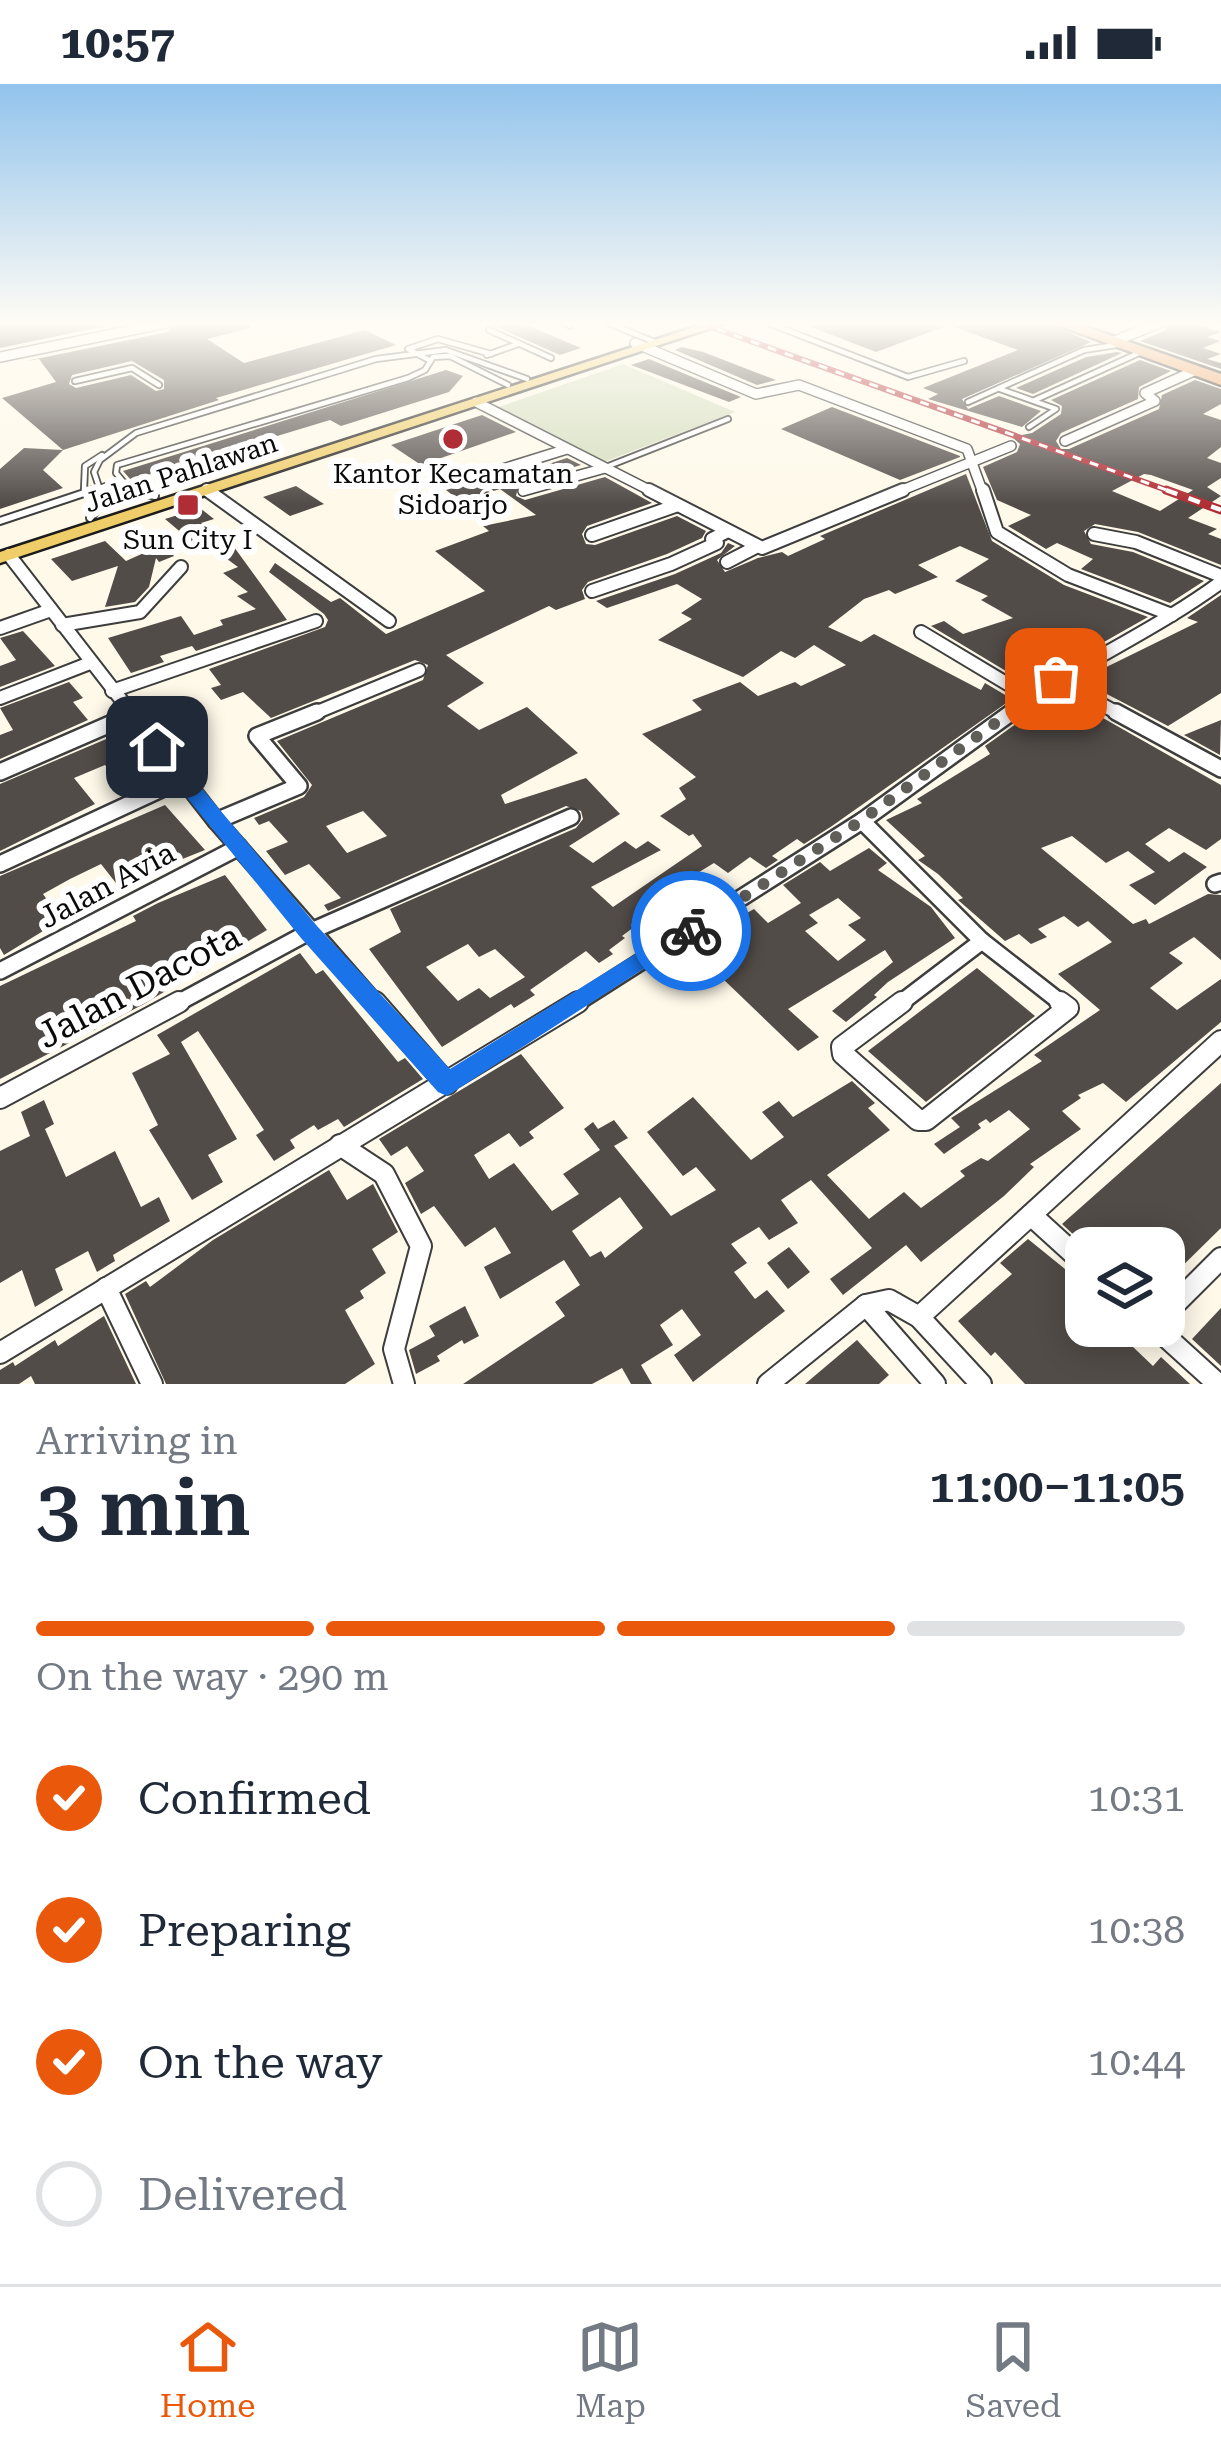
<!DOCTYPE html>
<html lang="en">
<head>
<meta charset="utf-8">
<style>
  body { margin:0; font-family:"Roboto Serif",serif; background:#f2f2f3; color:#1f2937; height:100vh; display:flex; flex-direction:column; font-size:45px; white-space:nowrap }
  * { box-sizing:border-box; margin:0 }
  p { font-size:39px; color:#747a83 }
  .icon { flex:none; width:66px; height:66px; fill:none; stroke:currentColor; stroke-width:2; stroke-linecap:round; stroke-linejoin:round }
  .map { position:relative; height:1300px; overflow:hidden }
  .panel { display:flex; flex-direction:column; background:#fff; flex:1 }
  .panel>* { flex:none }
  .controls { position:absolute; left:1065px; top:1143px; display:grid; gap:24px }
  .controls a { display:grid; place-items:center; width:120px; height:120px; border-radius:24px; background:#fff; box-shadow:0 6px 30px #0003; font-size:60px }
  .pin { position:absolute; display:grid; place-items:center; width:102px; height:102px; color:#fff; margin:-51px; border-radius:24px; box-shadow:0 6px 18px #0006 }
  .courier { position:absolute; display:grid; place-items:center; width:120px; height:120px; margin:-60px; border:9px solid #1a73e8; border-radius:50%; background:#fff; color:#222; box-shadow:0 3px 15px #0007 }
  .headline em { font-style:normal; font-weight:600 }
  .headline div { display:flex; flex-direction:column-reverse }
  .headline { display:flex; align-items:center; justify-content:space-between; height:204px; padding:0 36px }
  h1 { font-size:78px; font-weight:600; line-height:90px }
  .bar { display:grid; grid-template-columns:repeat(4,1fr); gap:18px 12px; align-content:center; height:144px; padding:0 36px }
  .bar i { height:15px; border-radius:9px; background:#e0e1e3 }
  .bar .current { background:#ea580c }
  .bar p { grid-column:span 4 }
  ol { padding:0 36px; list-style:none }
  li { display:flex; align-items:center; gap:36px; height:132px }
  li p { margin-inline-start:auto }
  li .icon { padding:12px; border-radius:50%; background:#ea580c; color:#fff; stroke-width:4 }
  li:last-child { color:#747a83 }
  li i { width:66px; height:66px; border:6px solid #e0e1e3; border-radius:50% }
  .status { display:flex; justify-content:space-between; align-items:center; height:84px; padding:0 60px; background:#fff; direction:ltr }
  .status svg { height:33px; fill:currentColor }
  .tabs { display:flex; justify-content:space-around; align-items:center; height:168px; border-top:3px solid #e0e1e3; background:#fff; font-size:33px; color:#747a83 }
  .tabs a { display:grid; justify-items:center; gap:6px }
  .tabs .current { color:#ea580c }
  .map>svg:first-child { display:block }
</style>
</head>
<body>
<div class="status"><b>10:57</b><svg viewBox="0 0 49 12"><path d="M0 12V9h3v3zM5 12V6h3v6zM10 12V3h3v9zM15 12V0h3v12zM26 1h20v11H26zM47 4h2v5h-2z"/></svg></div>
<div class="map">
<svg width="1221" height="1300" viewBox="0 0 1221 1300">
  <rect width="100%" height="100%" fill="#fef9e9"/>
  <path fill="#d3ddbd" d="M623,280l112,48 -131,50 -108,-54z"/>
  <g fill="#524c48" fill-rule="evenodd">
    <path d="M0,239h120l-120,25z"/>
    <path d="M175,239h75v5l-43,11 37,24 121,-33 31,15 -180,53 3,2 -156,50 -61,-52 54,-16 -17,-23 -13,2 142,-29zM132,277l32,19v9l-8,2 -25,-16 -55,13 -7,-4 3,-9z"/>
    <path d="M488,239h-1h35l59,25 -21,7z"/>
    <path d="M801,239h247l43,19 -129,57 6,10 31,-13 42,15 -19,16 -94,-28 10,-5 -15,-6 95,-38 -69,-25 -73,27z"/>
    <path d="M1169,239h25l27,9 -14,5 13,4 -17,7 18,6 -14,5 14,4v6l-81,-28 24,-10z"/>
    <path d="M682,263l21,5 73,28 -19,5 -82,-35z"/>
    <path d="M1117,268l5,1 -89,41 -17,-6 70,-31z"/>
    <path d="M649,275l92,38 -12,5 -98,-37z"/>
    <path d="M1140,276l31,11 -32,16 -1,12 -77,34 -5,8 5,8h8l90,-40 3,-14 33,-15 26,9v15l-18,10 18,6v27l-14,11 14,5v15l-14,9 14,9 -33,22 29,11 -9,5 13,5v26l-83,-33 -43,-8 -11,7 7,13 42,8 71,29 -34,22 -89,-34 12,-10 -36,-16 -11,6 -38,-23 23,-11 -34,-15 -14,-33 34,-15 3,-8 -8,-7 20,-4 29,-19 1,-8 -11,-6zM1144,390l7,1 42,15 -33,21 -48,-20z"/>
    <path d="M446,286l17,6 -14,16 -108,34 -11,-6 -199,60 -8,-9z"/>
    <path d="M832,323l128,49v1l-60,23 -119,-51z"/>
    <path d="M482,331l34,17 -95,33 -30,-20z"/>
    <path d="M24,364l39,2 -20,20 20,18 -63,21v-40z"/>
    <path d="M567,374l14,7 -62,18 -3,13 9,4 80,-23 47,26 -65,23 -5,8 4,10 9,1 82,-29 29,15 -4,7 -35,16 -79,28 -6,8 3,9 -29,11 -7,-4 -103,49 38,28 -37,23 32,24 48,-23 51,46 -77,42 4,9 81,-26 34,36 -51,32 24,17 32,-22 11,8 12,-8 13,9 -70,37 22,20 89,-61 -9,-12 -4,2 -29,-20 26,-17 -7,-11 17,-11 -54,-43 60,-24 -10,-10 48,-18 18,14 37,-14 6,4 45,-21 -32,-20 -19,13 -14,-7 -38,26 -85,-37 34,-21 -11,-6 21,-14 -25,-15 -70,24 -11,-7 79,-27 46,-21 7,-10 7,3 -18,14 8,12 33,-14 24,-6 6,4 37,-17 -5,-3 146,-62 26,67 72,44 84,32 -67,38 -10,-6 -31,21 6,6 -15,10 -100,-60 13,-5 19,13 50,-16 -32,-18 7,-4 -33,-15 34,-22 -29,-13 -42,19 20,12 -43,17 -6,-4 -25,9 -36,28 33,15 13,-8 107,56 4,-7 27,16 -180,127 -28,18 -7,-5 -25,17 6,4 -12,8 -16,-11 -22,16 -14,-10 -43,26 21,15 -14,10 -16,-11 -31,22 3,2 -12,9 3,2 -16,12 4,4 -14,9 -13,-12 -56,39 5,5 -21,13 -3,-4 -69,43 -73,-98 32,-17 -11,-23 186,-81 7,-9 -2,-8 -15,-5 -238,105 -4,-6 17,-7 -32,-34 -24,11 -19,-24 22,-9 -19,-21 -10,4 -5,-7 50,-21 8,-12 -35,-44 146,-61 5,-15 -13,-5 -144,58 -28,-26 -22,8 -10,-12 10,-3 -12,-16 116,-42 3,-7 -4,-6 -55,-42 6,-9 56,39 9,-4 46,36 99,-43 -50,-40 54,-20 -6,-5 53,-11 -36,-26 -40,12 -14,-11 24,-7 10,3zM363,727l24,25 -40,17 -21,-27zM468,860l11,13 16,-8 30,28 -35,21 -11,-10 -21,13 -32,-34z"/>
    <path d="M296,402l28,18 -34,12 -27,-19z"/>
    <path d="M200,424l14,11 -13,4 33,24 53,73 -91,31 -4,-5 -32,10 4,6 -33,11 -23,-35 73,-22 13,19 29,-10 -3,-5 36,-11 -19,-13 11,-4 -25,-19 15,-6 -34,-25 -14,6 -13,-9 7,-4 -19,-16z"/>
    <path d="M105,457l21,20 40,-18 8,13 -15,6 -3,-4 -7,29 -14,15 -30,5 13,-41 -46,15 -21,-22z"/>
    <path d="M1221,511v98l-53,33 -88,-46 118,-58 -11,-4z"/>
    <path d="M23,547l32,35 -55,21v-21l16,-6 -16,-22z"/>
    <path d="M69,598l14,16 -10,4 15,18 -88,39v-24l13,-5 -13,-22z"/>
    <path d="M1059,609l162,92v54l-15,11 -37,-22 -24,16 24,18 15,-10 23,15 -52,38 -26,-20 26,-13 -27,-21 -22,12 -34,-27 -31,12 92,76 13,-5 3,5 59,-30 13,1v65l-27,-23 -25,16 14,10 -33,25 27,22 44,-31v43l-95,80 -23,-19 -25,12 3,3 -19,13 19,18 -51,35 4,3 -30,29 -83,66 -15,-17 -63,50 -13,-16 42,-31 -61,-68 -30,20 17,23 -29,17 -10,-13 -28,17 16,19 -13,9 21,27 12,-9 18,21 -92,71 -19,-27 27,-20 -19,-26 -22,16 13,20 -32,20 11,19h-21l-9,-16 -30,16h-129l102,-68 -10,-14 25,-17 -16,-25 -64,39 -16,-32 27,-14 -16,-26 -30,20 -31,-41 -13,8 -16,-31 19,-12 -17,-25 -16,10 -12,-17 142,-85 43,54 -35,24 5,6 -14,9 -11,-14 -35,22 15,24 25,-16 38,48 27,-17 -16,-20 37,-24 -16,-21 9,-7 5,7 16,-9 14,18 -14,8 57,70 45,-26 -20,-23 -13,9 -36,-44 46,-35 58,63 33,-23 -22,-25 17,-11 14,16 59,-36 23,22 -7,5 22,22 -63,45 42,44 35,-27 17,16 44,-32 -5,-5 21,-13 7,3 42,-32 -21,-19 -19,13 -4,-4 -8,5 3,4 -37,26 -10,-10 26,-17 -9,-9 91,-57 -8,-6 66,-45 -42,-36 54,-32 -24,-21 -10,6 -14,-11 -26,13 9,8 -16,7 -12,-10 -14,7 -47,-41 5,-2 -25,-24 -20,-14 7,-4 -39,-36 36,-17 -5,-4 73,-45 -5,-8 35,-25 7,5 28,-16 -12,-7zM620,1113l23,31 -38,30 -4,-7 -11,6 -18,-26z"/>
    <path d="M1221,636l-1,35 -36,-20z"/>
    <path d="M111,653l36,45 -19,9 -23,-26 -31,13 21,26 -95,47v-67z"/>
    <path d="M165,721l40,45 -60,24 4,5 -26,13 -22,-28 -31,15 -27,15 18,26 -57,35 -4,-7v-72z"/>
    <path d="M869,764l18,15 -9,7 53,37 24,31 -67,44 -14,13 3,2 -31,25 -14,-11 61,-49 -8,-12 -97,59 31,28 -21,14 -102,-98 24,-14 -7,-7 41,-23 14,14 33,-20 -18,-18 37,-23 10,9zM838,814l23,20 -13,7 18,15 -28,21 -33,-30 13,-8 -9,-8z"/>
    <path d="M225,791l42,55 -123,74 -144,75v-93l136,-65 -3,-5 25,-13z"/>
    <path d="M300,869l16,21 7,-4 75,92 7,-4 18,21 -79,48 -6,-8 -20,11 -4,-5 -24,15 5,8 -21,13 -18,-26 8,-5 -66,-99 -17,11 56,97 -29,16 15,27 -31,18 -43,-70 9,-5 -26,-52 38,-19 -13,-19z"/>
    <path d="M977,884l58,48 -109,86 -58,-51z"/>
    <path d="M1221,999v145l-57,56v-36h-76l-26,-24z"/>
    <path d="M44,1016l10,24 -9,5 21,48 49,-26 26,56 18,-10 11,24 -57,34 2,6 -18,11 -9,-21 -33,18 8,21 -28,17 -13,-37 -22,13v-132l30,-15 -9,-24z"/>
    <path d="M329,1086l18,30 26,-16 25,48 -26,17 14,24 -26,18 4,7 -19,12 30,54 -30,20h-179l-41,-90 21,-13 4,6 63,-47z"/>
    <path d="M1028,1155l58,47v40h25l42,40 8,-9 29,27h-165l-30,-32 -4,4 -33,-35 54,-47 -12,-11z"/>
    <path d="M789,1163l21,25 -22,17 -21,-26z"/>
    <path d="M465,1222l14,30 -15,8 -2,-4 -25,16 3,5 -24,13 -7,-24 26,-14 -6,-10z"/>
    <path d="M1221,1224v58l-29,-27z"/>
    <path d="M104,1232l32,68h-101l-4,-8 -12,8h-19v-14l13,-8 2,4 40,-26 3,6z"/>
    <path d="M857,1256l32,35 -10,9h-74z"/>
  </g>
  <g fill="none" stroke-linecap="round" stroke-linejoin="round">
    <g stroke="#3d3d3d" stroke-width="8">
      <g id="lane-far1">
        <path d="M565,239l5,3"/>
        <path d="M608,239l49,20"/>
        <path d="M768,239l140,54 56,-16"/>
        <path d="M489,246l62,28"/>
        <path d="M487,271l31,-11"/>
        <path d="M429,276l-21,-11 30,-10 53,15"/>
        <path d="M75,297l57,-13 27,17"/>
        <path d="M1000,305l56,20 -27,18"/>
        <path d="M1035,316l106,-48"/>
        <path d="M968,318l116,-52 32,-5"/>
        <path d="M606,383l122,-48"/>
        <path d="M84,406l1,-24 17,-11"/>
        <path d="M84,409l37,-12"/>
        <path d="M101,409l-7,-21 6,-12 36,-27 240,-74 70,-9 81,29"/>
        <path d="M140,409l-8,-1 -16,-19 1,-8 291,-87 17,-8 8,-13 17,-1 58,29"/>
      </g>
    </g>
    <g stroke="#3d3d3d" stroke-width="10">
      <g id="lane">
        <path d="M131,406l24,6"/>
        <path d="M90,434l14,-16 -4,-12"/>
        <path d="M0,437l93,-31"/>
      </g>
    </g>
    <g stroke="#3d3d3d" stroke-width="12">
      <g id="street-far3">
        <path d="M1112,258l48,-19"/>
        <path d="M635,259l121,51 43,-9 168,64 16,44"/>
        <path d="M0,273l166,-34"/>
        <path d="M476,318l179,91"/>
        <path d="M1065,357l90,-40 -10,-8 49,-22"/>
        <path d="M477,393l90,-28"/>
        <path d="M207,406l5,3"/>
        <path d="M523,407l82,-23"/>
        <path d="M895,409l116,-47"/>
      </g>
    </g>
    <g stroke="#3d3d3d" stroke-width="16">
      <g id="street-far2">
        <path d="M207,406l182,131"/>
        <path d="M649,406l113,58 141,-58"/>
        <path d="M983,406l14,42 71,43 104,40"/>
        <path d="M1094,450l42,8 85,34"/>
        <path d="M592,451l83,-29"/>
        <path d="M9,471l124,160"/>
        <path d="M727,478l29,-15"/>
        <path d="M592,507l79,-27 46,-21 -5,-4 14,-7"/>
        <path d="M62,541l78,-13 41,-45"/>
        <path d="M0,544l51,-18"/>
        <path d="M921,548l110,66"/>
        <path d="M1056,595l65,36"/>
        <path d="M112,607l204,-70"/>
        <path d="M0,614l90,-35"/>
        <path d="M310,631l109,-45"/>
        <path d="M1007,631c68,-50 146,-83 214,-133"/>
      </g>
    </g>
    <g stroke="#3d3d3d" stroke-width="20">
      <g id="street-far1">
        <path d="M131,628l85,109 161,184"/>
        <path d="M1116,628l105,57"/>
        <path d="M0,688l131,-57"/>
        <path d="M216,737l83,-35 -42,-50 60,-24"/>
        <path d="M862,737l120,120"/>
        <path d="M0,780l183,-85"/>
        <path d="M1215,800l6,-2"/>
        <path d="M982,857l82,64"/>
        <path d="M0,887l239,-124"/>
        <path d="M174,921l135,-73 262,-115"/>
        <path d="M573,921l289,-184 150,-109"/>
        <path d="M898,921l84,-64"/>
      </g>
    </g>
    <g stroke="#3d3d3d" stroke-width="24">
      <g id="street">
        <path d="M375,918l72,82"/>
        <path d="M902,918l-60,45 1,7 75,66h8l142,-112 -8,-6"/>
        <path d="M0,1014l179,-96"/>
        <path d="M340,1061l44,29 37,72 -27,103 10,35"/>
        <path d="M1031,1131l55,50"/>
        <path d="M106,1204l46,96"/>
        <path d="M866,1221l69,79"/>
        <path d="M1164,1231l57,-57"/>
        <path d="M919,1233l302,-276"/>
        <path d="M1154,1242l64,58"/>
        <path d="M0,1269l578,-351"/>
        <path d="M768,1300l98,-79 23,-5 30,17 62,67"/>
      </g>
    </g>
    <g stroke="#1b1b1b" stroke-width="5">
      <path id="primary" d="M707,239h19l-726,240v-11z"/>
    </g>
    <g stroke="#1b1b1b" stroke-width="5">
      <path id="highway" d="M1052,239h23l146,51v11z"/>
    </g>
    <use href="#lane-far1" stroke="#fff" stroke-width="4.5"/>
    <use href="#lane" stroke="#fff" stroke-width="6"/>
    <use href="#street-far3" stroke="#fff" stroke-width="9"/>
    <use href="#street-far2" stroke="#fff" stroke-width="12"/>
    <use href="#street-far1" stroke="#fff" stroke-width="15"/>
    <use href="#street" stroke="#fff" stroke-width="20"/>
    <use href="#primary" fill="#efcd68" fill-rule="evenodd"/>
    <use href="#highway" fill="#ea9b5b" fill-rule="evenodd"/>
    <g stroke="#b02d35" stroke-width="6">
      <path id="rail-far1" d="M700,239l475,170"/>
    </g>
    <g stroke="#b02d35" stroke-width="9">
      <path id="rail" d="M1166,406l55,20"/>
    </g>
    <use href="#rail-far1" stroke="#fff" stroke-width="3" stroke-dasharray="9" stroke-linecap="butt"/>
    <use href="#rail" stroke="#fff" stroke-width="4.5" stroke-dasharray="12" stroke-linecap="butt"/>
  </g>
  <linearGradient id="sky" x2="0" y2="1"><stop stop-color="#92c3ec"/><stop offset="0.57" stop-color="#fffcf5"/><stop offset="1" stop-color="#fffcf5" stop-opacity="0"/></linearGradient>
  <rect width="1221" height="421" fill="url(#sky)"/>
  <path fill="#1a73e8" d="M157,657l7,2 153,183 133,143 232,-144h17l3,6 -255,165 -9,-4 -137,-154 -151,-186 -3,-5z"/>
  <g fill="none" stroke-linecap="round" stroke-linejoin="round">
    <path stroke="#5f5e58" stroke-width="12" stroke-dasharray="0 21.6" d="M691,847l171,-111 194,-141"/>
  </g>
  <g fill="#b02d35" stroke="#fff" stroke-width="4.5">
    <circle cx="453" cy="355" r="12"/>
    <rect x="176" y="409" width="24" height="24" rx="6"/>
  </g>
  <g text-anchor="middle" dominant-baseline="central" stroke-width="12" stroke-linejoin="round" paint-order="stroke">
    <g font-size="27" fill="#0a0a0a" stroke="#fff">
      <text transform="translate(181 389) rotate(-18)">Jalan Pahlawan</text>
    </g>
    <g font-size="27" fill="#0a0a0a" stroke="#fff">
      <text x="453" y="390">Kantor Kecamatan<tspan x="453" dy="31">Sidoarjo</tspan></text>
      <text x="188" y="456">Sun City I</text>
    </g>
    <g font-size="30" fill="#0a0a0a" stroke="#fff">
      <text transform="translate(107 801) rotate(-28)">Jalan Avia</text>
    </g>
    <g font-size="36" fill="#0a0a0a" stroke="#fff">
      <text transform="translate(139 902) rotate(-28)">Jalan Dacota</text>
    </g>
  </g>
</svg>
<div class="controls">
<a><svg class="icon" aria-label="layers" viewBox="0 0 24 24"><path d="M12 4l9 5-9 5-9-5zM3 14l9 5 9-5"/></svg></a>
</div>
<div class="pin" style="left:1056px;top:595px;background:#ea580c"><svg class="icon" aria-label="bag" viewBox="0 0 24 24"><path d="M5 8h14l-1 12H6zM9 8a3 3 0 0 1 6 0"/></svg></div>
<div class="pin" style="left:157px;top:663px;background:#1f2937"><svg class="icon" aria-label="home" viewBox="0 0 24 24"><path d="M3 11l9-7 9 7M6 9v11h12V9"/></svg></div>
<div class="courier" style="left:691px;top:847px"><svg class="icon" aria-label="bike" viewBox="0 0 24 24"><circle cx="6" cy="16" r="4"/><circle cx="18" cy="16" r="4"/><path d="M6 16l4-8h5l3 8M10 8l3 8H6M13 5h3"/></svg></div>
</div>
<section class="panel">
<div class="headline"><div><h1>3 min</h1><p>Arriving in</p></div><em>11:00–11:05</em></div>
<div class="bar"><i class="current"></i><i class="current"></i><i class="current"></i><i></i><p>On the way · 290 m</p></div>
<ol>
<li><svg class="icon" aria-label="check" viewBox="0 0 24 24"><path d="M5 12l5 5 9-10"/></svg>Confirmed<p>10:31</p></li>
<li><svg class="icon" aria-label="check" viewBox="0 0 24 24"><path d="M5 12l5 5 9-10"/></svg>Preparing<p>10:38</p></li>
<li><svg class="icon" aria-label="check" viewBox="0 0 24 24"><path d="M5 12l5 5 9-10"/></svg>On the way<p>10:44</p></li>
<li><i></i>Delivered</li>
</ol>
</section>
<nav class="tabs">
<a class="current"><svg class="icon" aria-label="home" viewBox="0 0 24 24"><path d="M3 11l9-7 9 7M6 9v11h12V9"/></svg>Home</a>
<a><svg class="icon" aria-label="map" viewBox="0 0 24 24"><path d="M3 6l6-2 6 2 6-2v14l-6 2-6-2-6 2zM9 4v14M15 6v14"/></svg>Map</a>
<a><svg class="icon" aria-label="saved" viewBox="0 0 24 24"><path d="M7 4h10v16l-5-4-5 4z"/></svg>Saved</a>
</nav>
</body>
</html>
